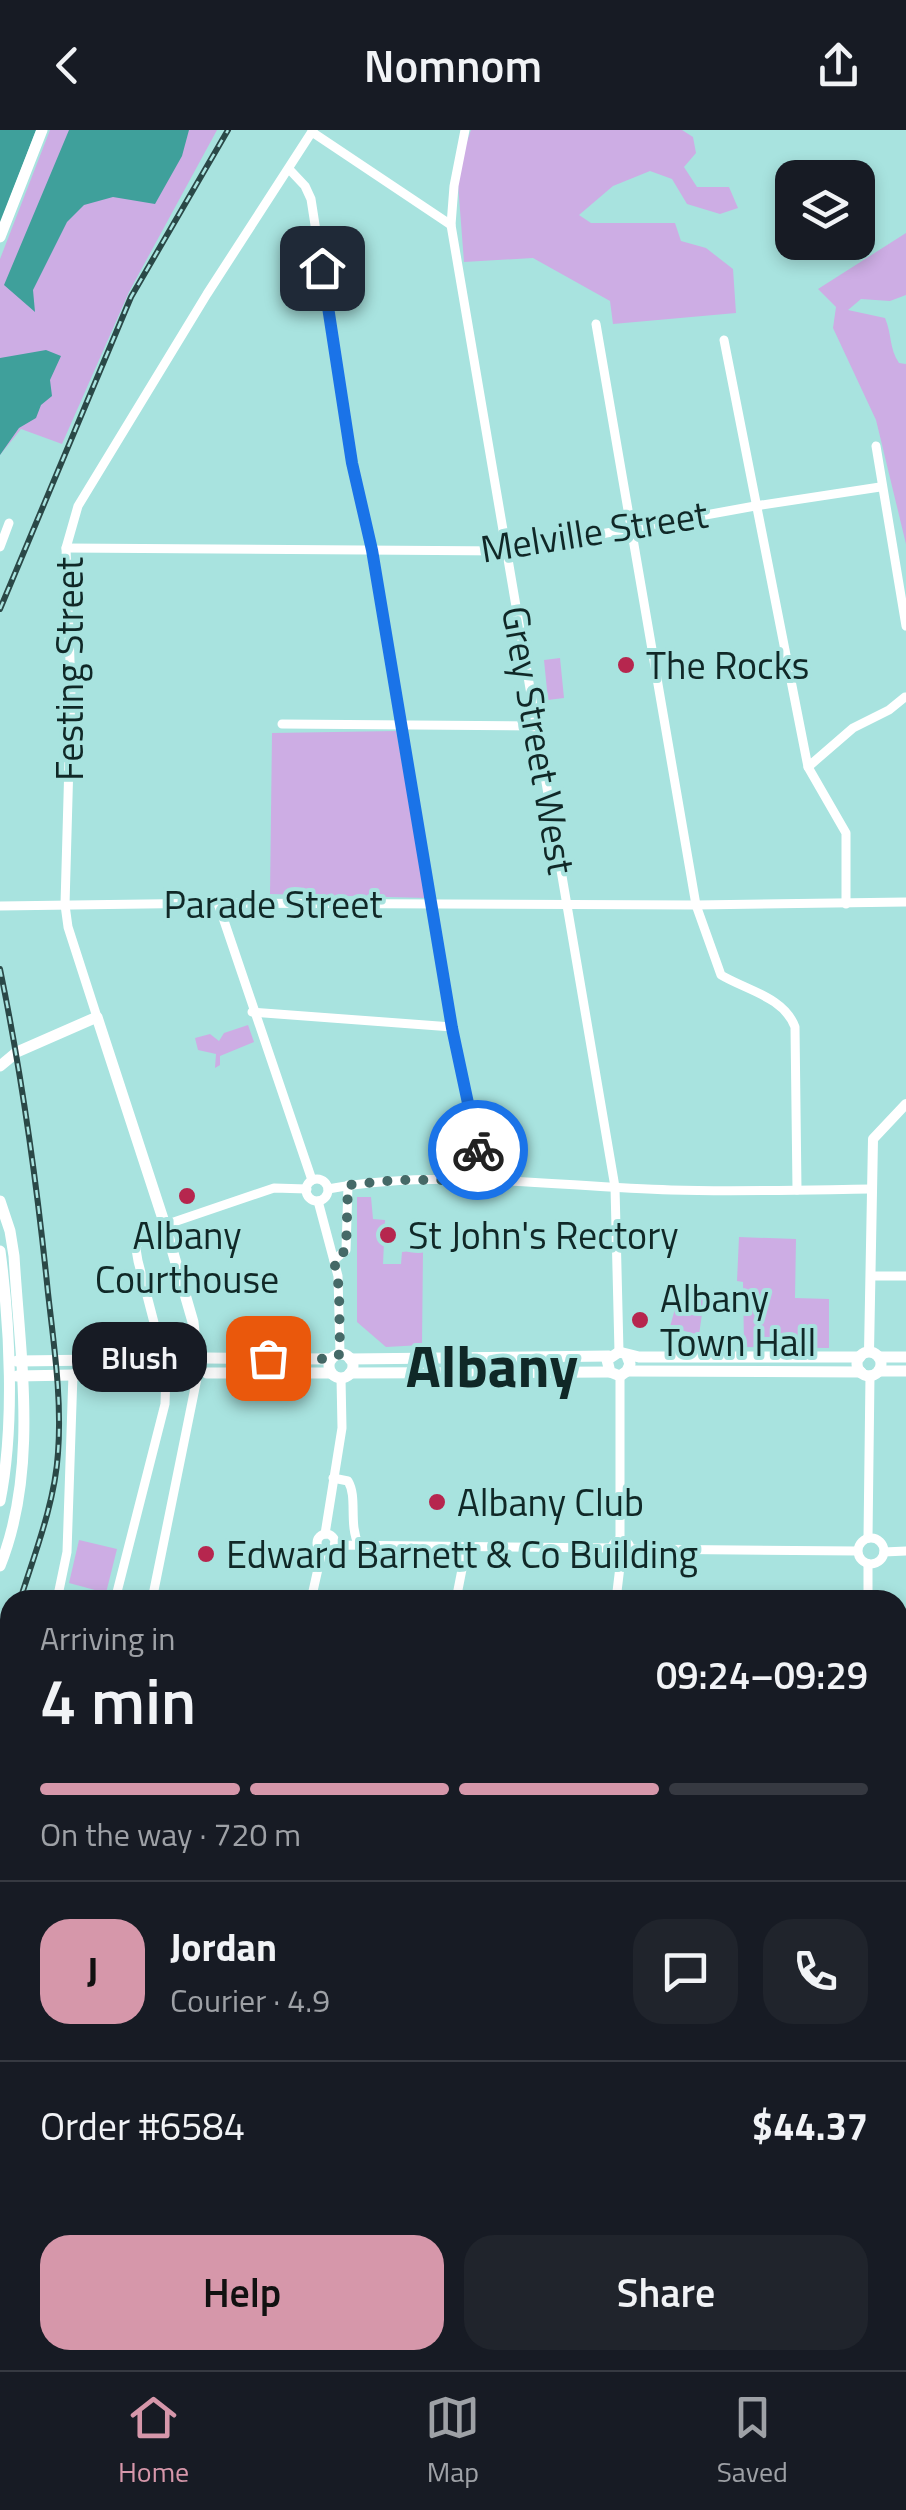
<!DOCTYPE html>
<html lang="en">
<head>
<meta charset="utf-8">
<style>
  body { margin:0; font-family:"Titillium Web",sans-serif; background:#20242c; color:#f1f3f6; height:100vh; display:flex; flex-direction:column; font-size:38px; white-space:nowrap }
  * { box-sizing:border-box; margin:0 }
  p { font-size:32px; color:#9ea1a6 }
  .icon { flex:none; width:55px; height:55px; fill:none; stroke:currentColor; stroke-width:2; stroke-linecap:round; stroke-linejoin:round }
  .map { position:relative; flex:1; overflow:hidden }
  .side { position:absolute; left:0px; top:1460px; width:908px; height:780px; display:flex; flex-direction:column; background:#171b24; border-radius:30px 30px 0 0; box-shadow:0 5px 15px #0003 }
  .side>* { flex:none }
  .controls { position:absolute; left:775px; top:30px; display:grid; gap:20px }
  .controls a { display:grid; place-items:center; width:100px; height:100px; border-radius:20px; background:#171b24; box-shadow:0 5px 15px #0003; font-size:50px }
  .pin { position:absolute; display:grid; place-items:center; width:85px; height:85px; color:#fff; margin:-42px; border-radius:20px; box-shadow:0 5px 15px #0006 }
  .courier { position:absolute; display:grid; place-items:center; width:100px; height:100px; margin:-50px; border:8px solid #1a73e8; border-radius:50%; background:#fff; color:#222; box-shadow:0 2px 12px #0007 }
  .bubble { position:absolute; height:70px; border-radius:30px; background:#171b24; box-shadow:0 5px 15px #0003; font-size:32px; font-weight:600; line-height:70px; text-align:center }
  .head em { font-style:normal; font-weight:600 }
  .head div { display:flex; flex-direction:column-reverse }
  .head { display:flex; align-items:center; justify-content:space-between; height:170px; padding:0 40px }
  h1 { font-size:65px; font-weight:600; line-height:75px }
  .bar { display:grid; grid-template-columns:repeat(4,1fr); gap:15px 10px; align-content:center; height:120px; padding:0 40px }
  .bar i { height:12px; border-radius:8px; background:#363941 }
  .bar .active { background:#d697aa }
  .bar p { grid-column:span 4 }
  .line { display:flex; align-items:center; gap:25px; padding:0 40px; border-top:2px solid #363941 }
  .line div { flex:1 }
  .round { display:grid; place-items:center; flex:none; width:105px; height:105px; border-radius:30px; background:#20242c }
  .action { display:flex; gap:20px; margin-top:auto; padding:20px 40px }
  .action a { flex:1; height:115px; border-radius:30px; background:#d697aa; color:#111; font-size:40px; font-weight:600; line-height:115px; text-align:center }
  .action a+a { background:#20242c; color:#f1f3f6 }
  header { display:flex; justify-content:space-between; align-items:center; height:130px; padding:0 40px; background:#171b24; font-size:45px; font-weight:600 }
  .menu { display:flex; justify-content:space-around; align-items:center; height:140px; border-top:2px solid #363941; background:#171b24; font-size:28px; color:#9ea1a6 }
  .menu a { display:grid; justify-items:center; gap:5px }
  .menu .active { color:#d697aa }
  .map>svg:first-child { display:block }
</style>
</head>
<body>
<header><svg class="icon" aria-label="back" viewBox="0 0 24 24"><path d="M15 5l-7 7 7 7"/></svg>Nomnom<svg class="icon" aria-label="share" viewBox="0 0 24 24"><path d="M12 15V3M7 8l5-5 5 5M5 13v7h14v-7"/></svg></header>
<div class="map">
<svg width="906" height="2240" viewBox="0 0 906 2240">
  <rect width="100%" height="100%" fill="#a8e3df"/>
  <g fill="#cdade4">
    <path d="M50,0h167l-88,162 -67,152 -41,-15 -21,26v-196z"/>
    <path d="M471,0h211l11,7 3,16 -12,14 13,20h32l9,21 -18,6 -33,-10 -15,-25 -22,-8 -37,15 -34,29 12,8h84l6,18 25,7 27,21 3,44 -123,11 -3,-23 -77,-43 -69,4 -7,-91z"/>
    <path d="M906,103v62l-16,6 -29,-2 -13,11 37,8c7,16 4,30 14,45l7,1v180l-30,-124 -43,-92 3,-21 -18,-18z"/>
    <path d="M560,528l4,40 -16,2 -4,-40z"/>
    <path d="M396,601l31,167 -157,-4 2,-161z"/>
    <path d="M248,895l6,17 -34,14v9l-5,3 1,-14 -18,-4 -3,-12 15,-4 9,7 5,-8z"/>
    <path d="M357,1067h14l2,22 12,1 -2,44h18l1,-12 21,-2 -1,95 -36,2 -29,-25z"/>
    <path d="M739,1107l57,2 -1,59 34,1v49l-85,-1 -1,-65 -6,-1z"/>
    <path d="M679,1164l25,6 -5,35 -29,-8z"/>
    <path d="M79,1410l38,9 -11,44 -37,-10z"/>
    <path d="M906,2096v144h-30l-10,-10h32v-130z"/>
    <path d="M93,2230h743l3,10h-750z"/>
  </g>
  <g fill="#3fa09b">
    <path d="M0,0h36l-36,94z"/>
    <path d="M69,0h120l-7,26 -27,48 -42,-7 -29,8 -17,17 -34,68 2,22 -31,-27z"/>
    <path d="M46,220l15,6 -11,24 2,16 -11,9 -5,13 -17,10 -19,27v-97z"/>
  </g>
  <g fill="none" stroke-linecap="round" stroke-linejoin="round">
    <g stroke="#fff" stroke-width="9">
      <path d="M465,0l-11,56 -3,39 164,962 4,165"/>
      <path d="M312,2l139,93"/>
      <path d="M289,39l16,17 6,13 41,264 20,87 80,477 32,153"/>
      <path d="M596,194l100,581 25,70c25,15 63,22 74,52l2,163"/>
      <path d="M724,210l84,427 38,66v71"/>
      <path d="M876,316l30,180"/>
      <path d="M0,417l9,-24"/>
      <path d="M66,418l441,3 248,-45 125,-19"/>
      <path d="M282,594l254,2"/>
      <path d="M808,637l45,-39 36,-18 16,-13"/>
      <path d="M218,773l94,277"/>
      <path d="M0,776l218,-3 478,2 210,-3"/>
      <path d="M252,882l200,15"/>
      <path d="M97,887l-29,-90 -3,-22 6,-215 -5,-142 12,-42 129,-212 106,-164"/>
      <circle cx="317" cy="1060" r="11"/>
      <path d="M328,1059c113,-21 230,-2 343,1 67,2 133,0 199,-1"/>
      <path d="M318,1071l20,75 2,78"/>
      <path d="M165,1095l109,-37 33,1"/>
      <path d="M140,1103l-4,16 2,12 26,100"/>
      <path d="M334,1130l12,-10 2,-65"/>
      <path d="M871,1146h35"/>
      <path d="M620,1246v164"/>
      <path d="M333,1348l15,3c10,17 0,42 11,65"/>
      <path d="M325,1404l17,-106 -1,-50"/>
      <circle cx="326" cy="1413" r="9"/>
      <circle cx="871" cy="1421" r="13"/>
      <path d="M868,1408l2,-163"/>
      <circle cx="621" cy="1419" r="9"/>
      <path d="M334,1415l278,3"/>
      <path d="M630,1419l227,2"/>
      <path d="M884,1422l22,-1"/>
      <path d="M868,1434v36"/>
      <path d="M57,1470l10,-48 6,-178"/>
      <path d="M115,1470l50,-196 1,-30"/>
      <path d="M152,1470l45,-222"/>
      <path d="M311,1470l11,-49"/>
      <path d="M456,1470l10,-51"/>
      <path d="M616,1470l5,-42"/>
      <path d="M898,1586l8,1"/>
      <path d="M0,1782l10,-15"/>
      <path d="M898,1868l8,-2"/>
      <path d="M898,1962l8,2"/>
      <path d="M0,2046l10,-17"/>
      <path d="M68,2240l4,-10"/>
    </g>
    <path stroke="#fff" stroke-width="10" d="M869,1222l4,-213 33,-35"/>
    <g stroke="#fff" stroke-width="11">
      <path d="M0,107l42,-107"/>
      <path d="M0,936l17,-14 80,-35 68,208 28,97 3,31"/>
      <path d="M0,1071l10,30 4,25c6,101 25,213 -14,310"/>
      <path d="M0,1121c10,75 15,175 0,250"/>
      <circle cx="869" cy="1234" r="12"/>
      <circle cx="341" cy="1236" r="12"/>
      <path d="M627,1226l3,8 -3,7 -7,5 -10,-4 -3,-12 12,-8 20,5h221"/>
      <path d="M879,1227h27"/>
      <path d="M206,1228l125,1"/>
      <path d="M350,1229l259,-3"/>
      <path d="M17,1231l169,-2"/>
      <path d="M627,1241l234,1"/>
      <path d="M879,1241h27"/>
      <path d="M207,1243h124"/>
      <path d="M350,1243l260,-1"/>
      <path d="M17,1246l169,-3"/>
    </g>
    <g stroke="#2a4847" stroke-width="6">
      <g id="rail">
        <path d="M0,479l131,-312 97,-167"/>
        <path d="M0,839c22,107 37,215 48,324 6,53 14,106 10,160 -3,49 -23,100 -38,147"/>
        <path d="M0,1538l10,-33"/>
      </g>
    </g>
    <use href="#rail" stroke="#a8e3df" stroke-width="2.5" stroke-dasharray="8" stroke-linecap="butt"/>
  </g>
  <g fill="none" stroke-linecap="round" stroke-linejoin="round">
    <path stroke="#456967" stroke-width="10" stroke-dasharray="0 18" d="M268,1228l63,1 9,-5 -1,-66 -5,-28 12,-10 2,-65 48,-5h88l-6,-30"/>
    <path stroke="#1a73e8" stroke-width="12" d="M322,138l30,195 20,87 80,478 26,122"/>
  </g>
  <g fill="#b6264e" stroke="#a8e3df" stroke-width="4">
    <circle cx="626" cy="535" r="10"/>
    <circle cx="187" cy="1066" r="10"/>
    <circle cx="388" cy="1105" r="10"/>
    <circle cx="640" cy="1190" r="10"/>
    <circle cx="437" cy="1372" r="10"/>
    <circle cx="206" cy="1424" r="10"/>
  </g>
  <g text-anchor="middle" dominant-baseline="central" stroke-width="8" stroke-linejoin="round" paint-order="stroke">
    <g font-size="38" fill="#102827" stroke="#a8e3df">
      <text transform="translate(594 401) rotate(-9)">Melville Street</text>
      <text transform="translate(69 539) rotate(-90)">Festing Street</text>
      <text transform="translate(539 610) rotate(80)">Grey Street West</text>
      <text x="273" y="774">Parade Street</text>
    </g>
    <g font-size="38" fill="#102827" stroke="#a8e3df" text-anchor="start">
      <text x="646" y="535">The Rocks</text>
      <text x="187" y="1105" text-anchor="middle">Albany<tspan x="187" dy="44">Courthouse</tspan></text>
      <text x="408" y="1105">St John's Rectory</text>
      <text x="660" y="1168">Albany<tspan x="660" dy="44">Town Hall</tspan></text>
      <text x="457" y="1372">Albany Club</text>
      <text x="226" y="1424">Edward Barnett &amp; Co Building</text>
    </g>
    <g font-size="58" font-weight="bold" fill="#102827" stroke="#a8e3df">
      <text x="492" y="1235">Albany</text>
    </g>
  </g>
</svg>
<div class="controls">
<a><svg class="icon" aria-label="layers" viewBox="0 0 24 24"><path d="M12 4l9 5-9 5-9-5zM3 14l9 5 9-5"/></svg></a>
</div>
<div class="pin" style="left:268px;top:1228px;background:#ea580c"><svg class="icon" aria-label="bag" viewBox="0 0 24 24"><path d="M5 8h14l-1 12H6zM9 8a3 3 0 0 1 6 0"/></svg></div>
<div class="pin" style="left:322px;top:138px;background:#1f2937"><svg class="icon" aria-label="home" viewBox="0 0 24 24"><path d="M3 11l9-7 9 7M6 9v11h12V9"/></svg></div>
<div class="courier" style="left:478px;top:1020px"><svg class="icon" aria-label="bike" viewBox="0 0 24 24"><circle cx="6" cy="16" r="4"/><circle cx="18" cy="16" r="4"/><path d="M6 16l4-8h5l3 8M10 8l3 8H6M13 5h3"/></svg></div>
<div class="bubble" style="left:72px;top:1192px;width:135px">Blush</div>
<section class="side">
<div class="head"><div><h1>4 min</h1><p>Arriving in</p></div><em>09:24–09:29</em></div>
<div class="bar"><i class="active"></i><i class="active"></i><i class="active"></i><i></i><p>On the way · 720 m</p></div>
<div class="line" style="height:180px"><b class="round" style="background:#d697aa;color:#111">J</b><div><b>Jordan</b><p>Courier · 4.9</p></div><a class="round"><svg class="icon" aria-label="chat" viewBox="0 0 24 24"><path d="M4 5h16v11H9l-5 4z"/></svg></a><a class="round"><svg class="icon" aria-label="phone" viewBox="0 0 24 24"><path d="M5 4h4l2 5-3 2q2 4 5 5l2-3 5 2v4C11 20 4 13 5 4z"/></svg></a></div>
<div class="line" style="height:130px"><div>Order #6584</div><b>$44.37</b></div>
<div class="action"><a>Help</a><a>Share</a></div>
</section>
</div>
<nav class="menu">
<a class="active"><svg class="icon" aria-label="home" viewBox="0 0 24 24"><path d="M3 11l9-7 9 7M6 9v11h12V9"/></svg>Home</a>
<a><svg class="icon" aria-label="map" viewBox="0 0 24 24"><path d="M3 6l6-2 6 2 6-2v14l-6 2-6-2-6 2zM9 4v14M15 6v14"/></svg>Map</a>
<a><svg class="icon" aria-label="saved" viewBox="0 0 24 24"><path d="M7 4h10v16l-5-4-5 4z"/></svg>Saved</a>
</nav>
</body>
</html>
